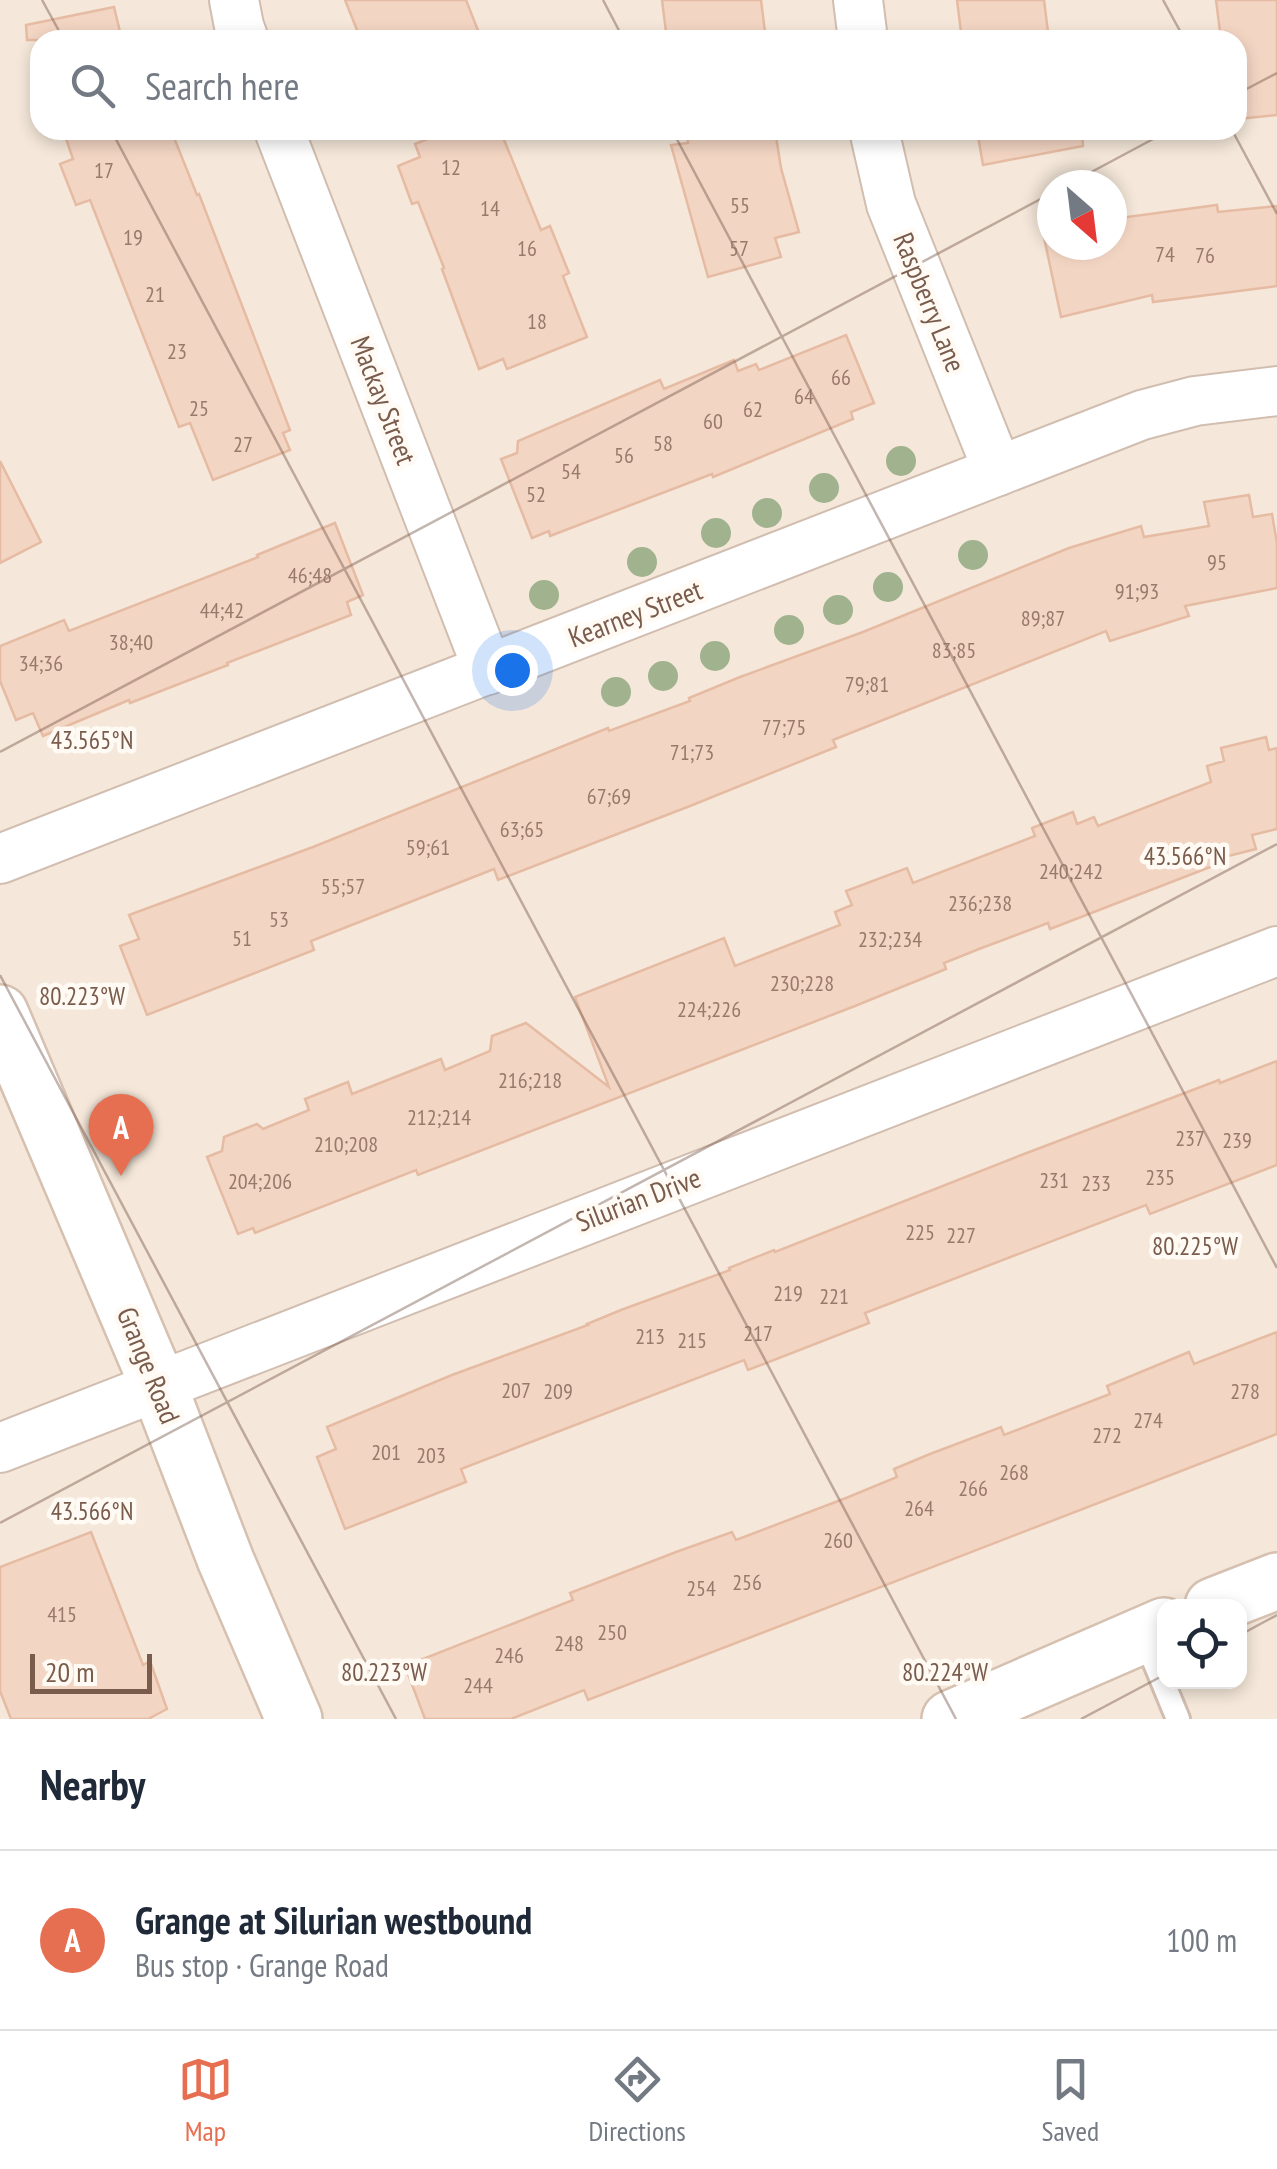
<!DOCTYPE html>
<meta charset="utf-8">
<style>
:root{--surface:#fff;--page:#f2f2f3;--text:#1f2937;--muted:#747a83;--line:#e0e1e3;--accent:#e76f51}
body{margin:0;font-family:"PT Sans Narrow",sans-serif;background:var(--page);color:var(--text)}
.controls{position:absolute;right:30px;bottom:30px;display:grid;overflow:hidden;border-radius:20px;box-shadow:0 5px 15px #0003}
.controls button{width:90px;height:90px;display:grid;place-items:center;padding:0;border:0;border-bottom:2px solid var(--line);background:var(--surface);color:var(--text);font:50px sans-serif}
.compass{position:absolute;left:1037px;top:170px;width:90px;height:90px;border-radius:50%;background:var(--surface);box-shadow:0 5px 15px #0003;rotate:152deg}
.scale{position:absolute;left:30px;bottom:25px;width:122px;box-sizing:border-box;padding-left:10px;border:5px solid #7a5c4d;border-top:0;font-size:28px;line-height:35px;white-space:nowrap;color:#7a5c4d;-webkit-text-stroke:8px #fffaf3;paint-order:stroke}
.you{position:absolute;left:512px;top:670px;width:35px;height:35px;margin:-25px;border:8px solid #fff;border-radius:50%;background:#1a73e8;box-shadow:0 0 0 15px #1a73e833}
.badge{display:grid;place-items:center;width:65px;height:65px;border-radius:50%;background:var(--accent);color:#fff;font-size:32px;font-weight:700}
.pin{position:absolute;translate:-50% -82px;filter:drop-shadow(0 2px 5px #0008)}
.pin::after{content:'';position:absolute;top:52px;width:35px;height:30px;background:inherit;clip-path:polygon(0 0,100% 0,50% 100%)}
.list{margin:0;padding:0;list-style:none}
h2{display:flex;justify-content:space-between;align-items:center;height:130px;margin:0;padding:0 40px;font-size:42px}
h2 small{font-size:32px;font-weight:400;color:var(--muted)}
.list li{display:grid;grid-template-columns:65px 1fr auto;gap:30px;align-items:center;box-sizing:border-box;height:180px;padding:0 40px;border-top:2px solid var(--line)}
.list b{display:block;font-size:38px;white-space:nowrap}
.list p{margin:0;font-size:32px;white-space:nowrap;color:var(--muted)}
.list em{font-size:32px;font-style:normal;color:var(--muted)}
.icon{flex:none;width:55px;height:55px;fill:none;stroke:currentColor;stroke-width:2;stroke-linecap:round;stroke-linejoin:round}
.map{position:relative;flex:none;width:1277px;height:1719px;overflow:hidden}
.search{position:absolute;background:var(--surface);box-shadow:0 5px 15px #0003;left:30px;right:30px;top:30px;height:110px;display:flex;align-items:center;gap:25px;box-sizing:border-box;padding:0 35px;border-radius:30px;color:var(--muted);font-size:38px}
.sheet{height:310px;background:var(--surface)}
nav{display:flex;justify-content:space-around;align-items:center;box-sizing:border-box;height:140px;border-top:2px solid var(--line);background:var(--surface);font-size:28px;color:var(--muted)}
nav a{display:grid;justify-items:center;gap:5px}
nav .on{color:var(--accent)}
.map>svg:first-child{display:block}
</style>
<div class="map">
<svg width="1277" height="1719" viewBox="0 0 1277 1719">
<rect width="100%" height="100%" fill="#fdf6ec"/>
<path fill="#f5e8da" fill-rule="evenodd" d="M0,0H1277V1719H0ZM40,40H1237V130H40ZM1052,185H1112V245H1052ZM1164,1606H1240V1682H1164Z"/>
<g fill="#f3d5c3" stroke="#e6bba3" stroke-width="2.5">
<polygon points="345,0 466,0 479,33 461,40 361,40"/>
<polygon points="662,0 761,0 766,40 667,40"/>
<polygon points="957,0 1044,0 1049,40 962,40"/>
<polygon points="1216,0 1277,0 1277,115 1237,119 1237,40 1221,40"/>
<polygon points="114,7 122,40 27,40 26,25"/>
<polygon points="63,130 171,130 197,195 199,194 290,430 283,433 290,450 213,480 190,423 179,427 90,200 76,205 60,164 73,159"/>
<polygon points="450,130 500,130 541,230 550,226 569,273 563,276 587,337 507,369 503,359 479,369 442,269 444,268 418,202 412,204 398,166 420,157 415,144"/>
<polygon points="686,130 775,130 781,168 799,232 775,238 781,257 708,277 671,145 688,143"/>
<polygon points="980,130 1082,130 1083,146 983,165 978,136 981,135"/>
<polygon points="1217,205 1218,212 1277,206 1277,286 1153,302 1152,295 1061,317 1043,233 1052,231 1052,245 1112,245 1112,219"/>
<polygon points="846,335 874,403 851,412 853,419 713,477 712,474 550,536 549,531 532,538 501,459 517,453 518,441 660,380 664,389 734,360 738,371 756,364 759,370"/>
<polygon points="0,461 41,542 0,563"/>
<polygon points="1249,495 1253,517 1272,514 1277,543 1277,588 1185,606 1189,616 1110,641 1106,631 833,740 836,747 690,806 498,880 494,869 311,941 314,950 147,1015 120,946 139,939 129,915 313,847 608,728 609,731 690,701 689,698 740,677 863,632 1069,548 1141,526 1144,537 1209,526 1204,502"/>
<polygon points="335,523 363,595 347,602 351,615 227,663 228,665 130,703 129,700 43,736 33,713 16,720 0,681 0,646 64,620 69,631 258,557 257,555"/>
<polygon points="1266,737 1269,750 1277,748 1277,829 1252,835 1256,849 1216,859 1218,864 1050,929 1048,923 979,949 944,963 946,969 855,1006 418,1175 416,1170 255,1233 253,1228 238,1234 207,1157 222,1151 224,1137 257,1124 263,1129 309,1110 305,1099 348,1082 352,1094 441,1059 445,1070 490,1051 492,1036 526,1023 609,1087 575,997 724,938 735,966 840,925 835,912 852,905 846,891 907,868 913,883 1035,836 1032,828 1073,812 1077,824 1094,817 1098,826 1211,782 1207,766 1224,761 1221,748"/>
<polygon points="1277,1061 1277,1165 1150,1214 1146,1205 865,1313 869,1323 748,1370 744,1360 461,1469 466,1482 345,1529 317,1457 336,1449 327,1427 452,1375 588,1325 587,1324 621,1310 730,1270 729,1268 774,1250 775,1252 1024,1154 1219,1080 1220,1083"/>
<polygon points="1277,1332 1277,1434 588,1700 584,1690 511,1719 425,1719 405,1666 573,1600 570,1593 676,1552 732,1532 736,1540 846,1498 897,1477 894,1469 930,1454 1001,1427 1004,1435 1110,1394 1107,1386 1189,1352 1194,1364"/>
<polygon points="91,1532 143,1665 150,1661 167,1709 148,1719 11,1719 0,1691 0,1567"/>
</g>
<g fill="none" stroke-linecap="round" stroke-linejoin="round">
<g stroke="#d1beb0" stroke-width="28">
<polyline id="lane" points="1143,1634 1178,1719"/>
</g>
<g stroke="#d1beb0" stroke-width="52">
<g id="street">
<polyline points="234,0 239,26 244,40"/>
<polyline points="858,0 863,40"/>
<polyline points="279,130 488,670"/>
<polyline points="874,130 891,204 998,471"/>
<polyline points="0,859 1142,415 1195,401 1277,391"/>
<polyline points="0,1448 1277,951"/>
</g>
</g>
<g stroke="#d6c0b0" stroke-width="60">
<g id="secondary">
<polyline points="0,1013 159,1387 226,1561 294,1719"/>
<polyline points="1213,1606 1277,1581"/>
<polyline points="950,1719 1164,1626"/>
</g>
</g>
<use href="#lane" stroke="#fff" stroke-width="22"/>
<use href="#street" stroke="#fff" stroke-width="48"/>
<use href="#secondary" stroke="#fff" stroke-width="55"/>
</g>
<g fill="#a0b28e">
<circle cx="901" cy="461" r="15"/>
<circle cx="824" cy="488" r="15"/>
<circle cx="767" cy="513" r="15"/>
<circle cx="716" cy="533" r="15"/>
<circle cx="973" cy="555" r="15"/>
<circle cx="642" cy="562" r="15"/>
<circle cx="888" cy="587" r="15"/>
<circle cx="544" cy="595" r="15"/>
<circle cx="838" cy="610" r="15"/>
<circle cx="789" cy="630" r="15"/>
<circle cx="715" cy="656" r="15"/>
<circle cx="663" cy="676" r="15"/>
<circle cx="616" cy="692" r="15"/>
</g>
<path fill="none" stroke="#7a5c4d" stroke-width="2.5" stroke-opacity="0.45" d="M42,0L64,40M603,0L624,40M1163,0L1185,40M1237,94L1277,73M111,130L956,1719M672,130L1277,1268M1232,130L1277,214M1067,185L1170,130M0,752L1052,193M0,975L396,1719M0,1523L1277,844M1240,1635L1277,1615M1081,1719L1164,1675"/>
<g text-anchor="middle" dominant-baseline="central" stroke-width="9" stroke-linejoin="round" paint-order="stroke">
<g font-size="22" fill="#987a6a">
<text x="451" y="167">12</text>
<text x="104" y="170">17</text>
<text x="740" y="205">55</text>
<text x="490" y="208">14</text>
<text x="133" y="237">19</text>
<text x="527" y="248">16</text>
<text x="739" y="248">57</text>
<text x="1165" y="254">74</text>
<text x="1205" y="255">76</text>
<text x="155" y="294">21</text>
<text x="537" y="321">18</text>
<text x="177" y="351">23</text>
<text x="841" y="377">66</text>
<text x="804" y="396">64</text>
<text x="199" y="408">25</text>
<text x="753" y="409">62</text>
<text x="713" y="421">60</text>
<text x="663" y="443">58</text>
<text x="243" y="444">27</text>
<text x="624" y="455">56</text>
<text x="571" y="471">54</text>
<text x="536" y="494">52</text>
<text x="1217" y="562">95</text>
<text x="310" y="575">46;48</text>
<text x="1137" y="591">91;93</text>
<text x="222" y="610">44;42</text>
<text x="1043" y="618">89;87</text>
<text x="131" y="642">38;40</text>
<text x="954" y="650">83;85</text>
<text x="41" y="663">34;36</text>
<text x="867" y="684">79;81</text>
<text x="784" y="727">77;75</text>
<text x="692" y="752">71;73</text>
<text x="609" y="796">67;69</text>
<text x="522" y="829">63;65</text>
<text x="428" y="847">59;61</text>
<text x="1071" y="871">240;242</text>
<text x="343" y="886">55;57</text>
<text x="980" y="903">236;238</text>
<text x="279" y="919">53</text>
<text x="242" y="938">51</text>
<text x="890" y="939">232;234</text>
<text x="802" y="983">230;228</text>
<text x="709" y="1009">224;226</text>
<text x="530" y="1080">216;218</text>
<text x="439" y="1117">212;214</text>
<text x="1190" y="1138">237</text>
<text x="1237" y="1140">239</text>
<text x="346" y="1144">210;208</text>
<text x="1160" y="1177">235</text>
<text x="1054" y="1180">231</text>
<text x="260" y="1181">204;206</text>
<text x="1096" y="1183">233</text>
<text x="920" y="1232">225</text>
<text x="961" y="1235">227</text>
<text x="788" y="1293">219</text>
<text x="834" y="1296">221</text>
<text x="758" y="1333">217</text>
<text x="650" y="1336">213</text>
<text x="692" y="1340">215</text>
<text x="516" y="1390">207</text>
<text x="558" y="1391">209</text>
<text x="1245" y="1391">278</text>
<text x="1148" y="1420">274</text>
<text x="1107" y="1435">272</text>
<text x="386" y="1452">201</text>
<text x="431" y="1455">203</text>
<text x="1014" y="1472">268</text>
<text x="973" y="1488">266</text>
<text x="919" y="1508">264</text>
<text x="838" y="1540">260</text>
<text x="747" y="1582">256</text>
<text x="701" y="1588">254</text>
<text x="62" y="1614">415</text>
<text x="612" y="1632">250</text>
<text x="569" y="1643">248</text>
<text x="509" y="1655">246</text>
<text x="478" y="1685">244</text>
</g>
<g font-size="28" fill="#7a5c4d" stroke="#fffaf3">
<text transform="translate(930 302) rotate(68)">Raspberry Lane</text>
<text transform="translate(384 400) rotate(69)">Mackay Street</text>
<text transform="translate(635 613) rotate(-21)">Kearney Street</text>
<text transform="translate(638 1199) rotate(-21)">Silurian Drive</text>
<text transform="translate(149 1365) rotate(68)">Grange Road</text>
</g>
</g>
<g font-size="25" text-anchor="middle" fill="#7a5c4d" stroke="#fffaf3" stroke-width="9" stroke-linejoin="round" paint-order="stroke">
<text x="92" y="749">43.565°N</text>
<text x="1185" y="865">43.566°N</text>
<text x="82" y="1005">80.223°W</text>
<text x="1195" y="1255">80.225°W</text>
<text x="92" y="1520">43.566°N</text>
<text x="384" y="1681">80.223°W</text>
<text x="945" y="1681">80.224°W</text>
</g>
</svg>
<div class="controls">
<button><svg class="icon" aria-label="locate" viewBox="0 0 24 24"><circle cx="12" cy="12" r="6"/><path d="M12 2v4M12 18v4M2 12h4M18 12h4"/></svg></button>
</div>
<svg class="compass" viewBox="-18 -18 36 36"><path d="M0-13l5 13h-10z" fill="#e53935"/><path d="M0 13l5-13h-10z" fill="#747a83"/></svg>
<div class="scale">20 m</div>
<div class="you"></div>
<div class="pin badge" style="left:121px;top:1176px">A</div>
<div class="search"><svg class="icon" aria-label="search" viewBox="0 0 24 24"><circle cx="10" cy="10" r="6"/><path d="M15 15l6 6"/></svg>Search here</div>
</div>
<section class="sheet">
<h2>Nearby<small></small></h2>
<ul class="list">
<li><span class="badge">A</span><div><b>Grange at Silurian westbound</b><p>Bus stop · Grange Road</p></div><em>100 m</em></li>
</ul>
</section>
<nav>
<a class="on"><svg class="icon" aria-label="map" viewBox="0 0 24 24"><path d="M3 6l6-2 6 2 6-2v14l-6 2-6-2-6 2zM9 4v14M15 6v14"/></svg>Map</a>
<a><svg class="icon" aria-label="directions" viewBox="0 0 24 24"><path d="M12 3l9 9-9 9-9-9zM9 14v-3h6M13 9l2 2-2 2"/></svg>Directions</a>
<a><svg class="icon" aria-label="saved" viewBox="0 0 24 24"><path d="M7 4h10v16l-5-4-5 4z"/></svg>Saved</a>
</nav>
